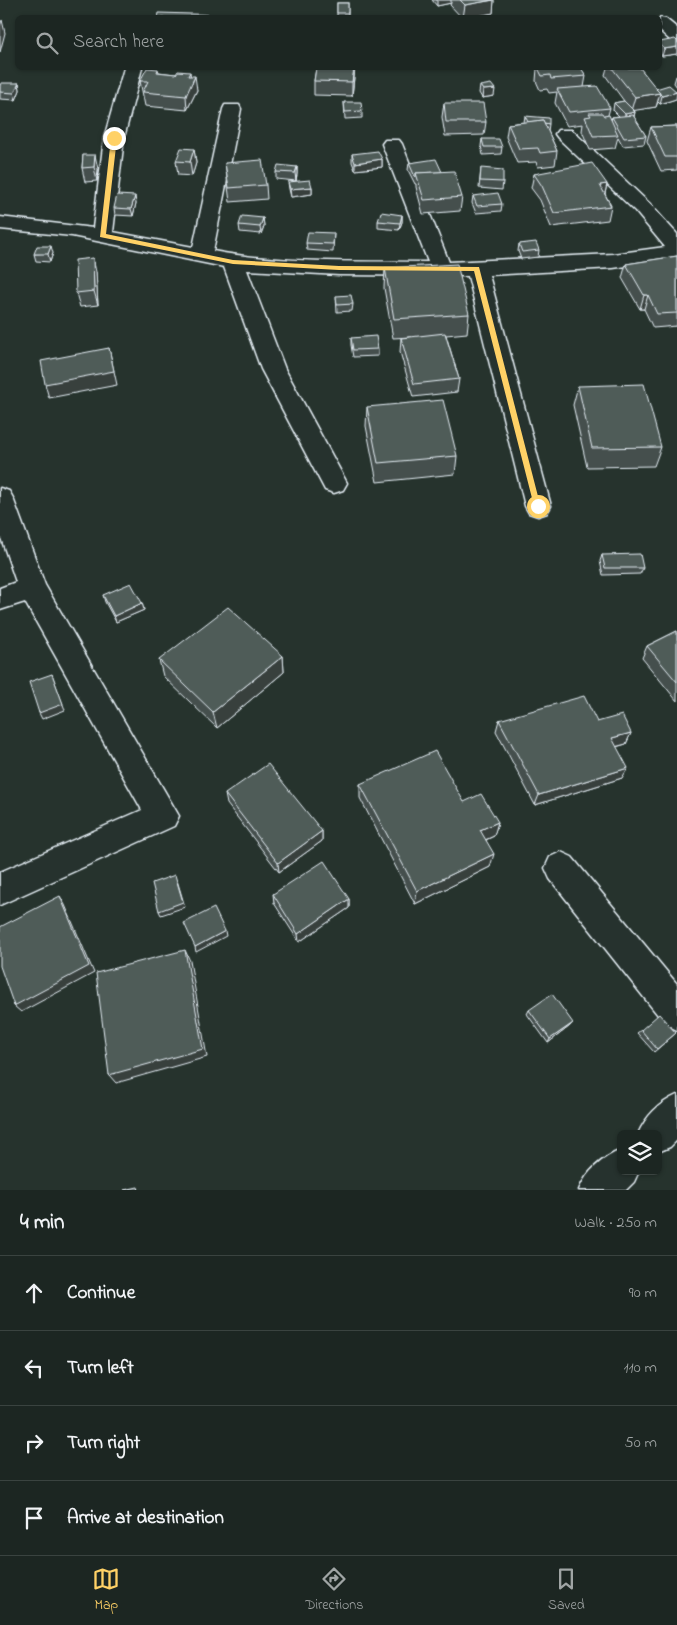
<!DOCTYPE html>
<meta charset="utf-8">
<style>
:root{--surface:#1c2622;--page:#252e2a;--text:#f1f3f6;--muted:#a0a5a5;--line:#3a4340;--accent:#ffd166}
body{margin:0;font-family:"Indie Flower",sans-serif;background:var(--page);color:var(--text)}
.controls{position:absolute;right:15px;bottom:15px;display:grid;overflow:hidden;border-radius:8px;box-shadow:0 1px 4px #0004}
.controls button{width:45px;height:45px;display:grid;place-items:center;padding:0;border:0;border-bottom:1px solid var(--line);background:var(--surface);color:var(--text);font:25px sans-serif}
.stop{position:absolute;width:15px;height:15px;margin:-11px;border:4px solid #ffd166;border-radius:50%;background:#fff}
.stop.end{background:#ffd166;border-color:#fff;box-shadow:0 1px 5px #0008}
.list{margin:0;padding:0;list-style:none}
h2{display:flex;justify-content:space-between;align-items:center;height:65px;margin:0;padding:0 20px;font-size:21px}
h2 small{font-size:16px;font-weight:400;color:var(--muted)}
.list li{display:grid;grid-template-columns:32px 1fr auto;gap:15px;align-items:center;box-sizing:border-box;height:75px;padding:0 20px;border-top:1px solid var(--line)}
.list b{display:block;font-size:19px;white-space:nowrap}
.list em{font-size:16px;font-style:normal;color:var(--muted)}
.icon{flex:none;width:28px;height:28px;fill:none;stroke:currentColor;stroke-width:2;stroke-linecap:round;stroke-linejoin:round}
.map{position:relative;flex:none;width:677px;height:1190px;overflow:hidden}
.search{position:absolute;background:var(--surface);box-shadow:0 1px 4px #0004;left:15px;right:15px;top:15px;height:55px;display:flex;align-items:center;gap:12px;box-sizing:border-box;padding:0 18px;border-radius:8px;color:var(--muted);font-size:19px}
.sheet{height:365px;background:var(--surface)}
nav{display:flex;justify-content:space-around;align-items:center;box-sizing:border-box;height:70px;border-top:1px solid var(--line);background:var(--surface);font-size:14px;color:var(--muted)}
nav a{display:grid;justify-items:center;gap:2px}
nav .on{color:var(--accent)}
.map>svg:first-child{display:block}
</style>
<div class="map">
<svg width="677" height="1190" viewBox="0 0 677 1190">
<rect width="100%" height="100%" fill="#26332d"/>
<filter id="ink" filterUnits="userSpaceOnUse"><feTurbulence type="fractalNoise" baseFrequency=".02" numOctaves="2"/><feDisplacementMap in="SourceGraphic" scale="10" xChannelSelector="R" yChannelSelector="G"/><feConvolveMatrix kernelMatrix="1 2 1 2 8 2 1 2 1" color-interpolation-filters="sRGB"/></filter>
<g filter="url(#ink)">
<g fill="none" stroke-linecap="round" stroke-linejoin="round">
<g stroke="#e8f1f8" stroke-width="3">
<g id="minor">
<polygon points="660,18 666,19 677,28 677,42 671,41 660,31"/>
<path d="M124,68H142L124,138L113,232L193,247L223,109L225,105H239L241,109L213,251C279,264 360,261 428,262L382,144L385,140H399L402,144L449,262L613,254L665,247L635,211L558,138L555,134L558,130H572L649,203L677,234V259L613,268L489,275L551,506L547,513L538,516L529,513L525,506L468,276L339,275L247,270L285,369L347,483L343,490L334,493L325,490L261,369L224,267L72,236L0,229V217L93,228L104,138Z"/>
<polygon points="0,488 9,491 13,498 45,585 179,816 174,826 0,905 0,872 142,810 25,602 0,610 0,588 16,582 0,535"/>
<polygon points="561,852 572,857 677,984 677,1030 665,1024 550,879 545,868 550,857"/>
<path d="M677,1095V1140L670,1147L658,1152V1134H638C646,1116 659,1103 677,1095Z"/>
<path d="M621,1150V1171H639L634,1182L626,1190H579C587,1171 602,1158 621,1150Z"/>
</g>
</g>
<use href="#minor" fill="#26332d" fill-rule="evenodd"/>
</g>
<g fill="#454f4d" stroke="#e8f1f8">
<polygon points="432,0 494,0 493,13 468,18 462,18 450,5 451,3 437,6"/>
<rect x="337" y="3" width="11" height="15"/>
<polygon points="677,41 677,54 662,56 660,53 660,42"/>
<polygon points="316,68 355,68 352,96 314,95 314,81"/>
<polygon points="537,68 581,68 586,76 584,87 610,108 608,115 611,120 612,117 619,116 613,110 614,103 624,101 605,75 607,68 640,68 656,89 676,99 660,104 658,102 656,107 634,110 635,112 634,117 646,136 644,144 623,146 618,137 615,148 590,150 582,131 583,124 567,126 555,103 557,92 549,93 547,89 540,90 536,81"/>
<polygon points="158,69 159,72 191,76 197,90 187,110 145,106 140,81"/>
<polygon points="676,76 677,76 677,87 674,83"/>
<polygon points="19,83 20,90 16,100 0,99 0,86"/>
<polygon points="480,86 494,96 482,98 479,93"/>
<polygon points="344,102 362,111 362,118 345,119"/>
<polygon points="444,103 486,122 484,135 445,136 442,117"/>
<polygon points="525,116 549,124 548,131 557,151 555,165 538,167 536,162 517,163 506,137 508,124 524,122"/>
<polygon points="677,126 677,170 661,171 647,141 651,127"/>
<polygon points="482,139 502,147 501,154 483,155 481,146"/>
<polygon points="194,149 196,163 192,176 178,175 176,161"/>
<polygon points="352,154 382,159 382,167 355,170 352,162"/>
<polygon points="83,155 98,169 97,181 85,182 82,168"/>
<polygon points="225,163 266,185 267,199 230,202"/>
<polygon points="409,163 442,172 462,197 460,211 423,214 416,187 416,184 415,184 408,170"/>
<polygon points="297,167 297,174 296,181 276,179 276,172"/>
<polygon points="481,168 503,182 502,190 479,188"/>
<polygon points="534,174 607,184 605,194 611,206 608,220 551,227 540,200 531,188"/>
<polygon points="288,182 312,187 312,194 291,197 289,189"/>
<polygon points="473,196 502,204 501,211 476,213 472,203"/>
<polygon points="136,203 133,216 115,215 114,208"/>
<polygon points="402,215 402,222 399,230 378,228 378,221"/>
<polygon points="263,218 264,226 261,234 240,232 239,225"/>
<polygon points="334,233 333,252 307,250 306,243"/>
<polygon points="519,244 539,250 538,257 521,259 518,251"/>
<polygon points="53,253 50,262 36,261 34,254"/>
<polygon points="677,256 677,326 653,328 644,309 640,309 622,278 626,264"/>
<polygon points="385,268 469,314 467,333 446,335 459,379 457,392 413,397 400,352 401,338 411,337 393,338 384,288"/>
<polygon points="96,272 98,305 80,307 76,293"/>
<polygon points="336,296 353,304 352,311 337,312"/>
<polygon points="351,338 378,349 378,356 353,357 351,345"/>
<polygon points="578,386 661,447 654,466 587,467 573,405"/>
<polygon points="367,407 457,456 455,474 377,482 366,426"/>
<polygon points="602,555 643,568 640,574 603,575 600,561"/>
<polygon points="103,595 142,603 144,610 116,622 105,602"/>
<polygon points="677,631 677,701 642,658 647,646"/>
<polygon points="283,656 284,672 217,728 163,676 159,660"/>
<polygon points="499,720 597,722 631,733 626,744 616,747 622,778 535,805 496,731"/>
<polygon points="360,784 464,802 498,822 494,836 486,840 490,867 415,904 360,798"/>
<polygon points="225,794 322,831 322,841 279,872 227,804"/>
<polygon points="273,894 349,899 349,908 299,942 274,903"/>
<polygon points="529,1010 570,1026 548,1043 527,1014"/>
<polygon points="641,1030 676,1033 654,1052 637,1033"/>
</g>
<g fill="#38403e" stroke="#e8f1f8">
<polygon points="437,0 451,0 451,3 437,6"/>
<polygon points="494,0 493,13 468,18 463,18 465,5"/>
<polygon points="2,20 5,33 0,52 0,26"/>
<polygon points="677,47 677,54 662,56 664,49"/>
<polygon points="354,68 355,68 352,96 352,82"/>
<polygon points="190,72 192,84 195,76 197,90 187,110 186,96 188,76"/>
<polygon points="19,83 20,90 16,100 14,93"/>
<polygon points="495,89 494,96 482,98 483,90"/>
<polygon points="677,92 676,99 660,104 662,96"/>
<polygon points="660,93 656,107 631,111 635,97"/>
<polygon points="635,112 633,119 624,121 625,114"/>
<polygon points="194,149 196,163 192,176 190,162"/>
<polygon points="95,155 98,169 97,181 94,167"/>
<polygon points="382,159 382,167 355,170 355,163"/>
<polygon points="297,167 297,174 296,181 295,173"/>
<polygon points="607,184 604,198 600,185"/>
<polygon points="312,187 312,194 291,197 290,189"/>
<polygon points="135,196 136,203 133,216 131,209"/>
<polygon points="402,215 402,222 399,230 400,223"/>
<polygon points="263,218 264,226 261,234 260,227"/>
<polygon points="51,246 53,253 50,262 48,254"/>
<polygon points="93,258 96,272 98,305 94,291"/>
<polygon points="644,295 648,295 644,309 640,309"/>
<polygon points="109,348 117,385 49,398 45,384"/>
<polygon points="142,603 144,610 116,622 114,616"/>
<polygon points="283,656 284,672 217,728 213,712"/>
<polygon points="52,674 65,710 42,719 39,713"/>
<polygon points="631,733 626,744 607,749 612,738"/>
<polygon points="628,768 622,778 535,805 539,795"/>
<polygon points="498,822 494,836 476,844 480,830"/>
<polygon points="322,831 322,841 279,872 278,863"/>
<polygon points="494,854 490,867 415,904 417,891"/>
<polygon points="177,880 185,907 161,915 159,911"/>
<polygon points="60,896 65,905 94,973 21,1012 14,1006"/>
<polygon points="349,899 349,908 299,942 298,934"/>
<polygon points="225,931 226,936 196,952 195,947"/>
<polygon points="185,950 190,961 207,1057 116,1083 109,1075"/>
<polygon points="573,1023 570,1026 548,1043 550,1039"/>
</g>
<g fill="#505c59" stroke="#e8f1f8">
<polygon points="460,0 493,0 465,5"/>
<rect x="337" y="3" width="11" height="10"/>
<polygon points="159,13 223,15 222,18 158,18"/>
<polygon points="675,39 677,41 677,47 664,49 660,44 660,42"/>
<polygon points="147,68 158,69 157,72 176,74 178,71 190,72 188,76 195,76 186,96 143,92 148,81 140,81"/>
<polygon points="316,68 354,68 352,82 314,81"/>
<polygon points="538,68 581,68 586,76 551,79 550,75 542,76"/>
<polygon points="612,68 640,68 660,93 635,97"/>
<polygon points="1,83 19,83 14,93 0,92 0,86"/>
<polygon points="491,84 495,89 483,90 480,86"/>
<polygon points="669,85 677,92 662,96 660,94 660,93 656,89"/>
<polygon points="597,86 610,108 569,112 557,89"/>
<polygon points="624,101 635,112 625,114 614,103"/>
<polygon points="344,102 361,102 362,111 345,112"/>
<polygon points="444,103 483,103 486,122 446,122"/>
<polygon points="589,113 602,113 604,116 609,115 618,135 593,136 585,117 591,116"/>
<polygon points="633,115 646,136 624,138 612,117"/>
<polygon points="525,116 549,118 549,124 544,123 543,120 528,122"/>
<polygon points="543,120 557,151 540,153 538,148 519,149 508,124"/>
<polygon points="677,126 677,157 665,157 651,127"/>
<polygon points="482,139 499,139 502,147 484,147"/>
<polygon points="181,148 194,149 190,162 176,161"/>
<polygon points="378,151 382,159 355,163 352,154"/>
<polygon points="83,155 95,155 94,167 82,168"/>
<polygon points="436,159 442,172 416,173 416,177 415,177 409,163"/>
<polygon points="262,160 266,185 229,188 225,163"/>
<polygon points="592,163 607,184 600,185 611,206 554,213 542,186 534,174"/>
<polygon points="278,165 297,167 295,173 276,172"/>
<polygon points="481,168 503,170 503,182 480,181"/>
<polygon points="454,171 462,197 424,200 416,173"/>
<polygon points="310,180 312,187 290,189 288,182"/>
<polygon points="498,193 502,204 477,206 473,196"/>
<polygon points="117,195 135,196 131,209 114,208"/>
<polygon points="381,212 402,215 400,223 378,221"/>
<polygon points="242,216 263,218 260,227 239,225"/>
<polygon points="308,232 334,233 333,244 306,243"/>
<polygon points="536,242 539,250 522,252 519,244"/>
<polygon points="37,246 51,246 48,254 34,254"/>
<polygon points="677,256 677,313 657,314 648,295 644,295 626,264"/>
<polygon points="93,258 94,291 76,293 75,260"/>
<polygon points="457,264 469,314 394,319 385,268"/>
<polygon points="351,295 353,304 337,305 336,296"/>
<polygon points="445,333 459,379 414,384 401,338"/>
<polygon points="376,336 378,349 353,350 351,338"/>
<polygon points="109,348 114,371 45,384 41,361"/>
<polygon points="644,384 661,447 592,448 578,386"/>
<polygon points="443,400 457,456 378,463 367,407"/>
<polygon points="640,554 643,568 605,568 602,555"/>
<polygon points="131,583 142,603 114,616 103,595"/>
<polygon points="228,607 283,656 213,712 159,660"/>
<polygon points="677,631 677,682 647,646"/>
<polygon points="52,674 63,704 39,713 29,682"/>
<polygon points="584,696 597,722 622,715 631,733 612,738 628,768 539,795 499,720"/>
<polygon points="435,751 464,802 481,794 498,822 480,830 494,854 417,891 360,784"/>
<polygon points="268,764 322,831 278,863 225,794"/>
<polygon points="324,861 349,899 298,934 273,894"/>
<polygon points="175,875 183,902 159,911 152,883"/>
<polygon points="60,896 89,966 14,1006 0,966 0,927"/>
<polygon points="214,908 225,931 195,947 184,923"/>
<polygon points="185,950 203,1049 109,1075 96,973"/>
<polygon points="552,994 573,1023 550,1039 529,1010"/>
<polygon points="659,1014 676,1033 657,1049 641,1030"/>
<polygon points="138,1187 139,1190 124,1190"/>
</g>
</g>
<polygon fill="#ffd166" points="114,136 117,138 106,234 233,260 339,266 479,267 541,508 534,506 474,271 339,270 233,264 100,237 111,138"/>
</svg>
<div class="controls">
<button><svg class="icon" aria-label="layers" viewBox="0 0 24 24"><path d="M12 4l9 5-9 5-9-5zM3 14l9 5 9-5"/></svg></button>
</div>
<div class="stop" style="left:538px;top:506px"></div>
<div class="stop end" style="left:114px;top:138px"></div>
<div class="search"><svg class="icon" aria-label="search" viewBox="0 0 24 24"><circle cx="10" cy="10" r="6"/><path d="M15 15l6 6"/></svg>Search here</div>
</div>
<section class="sheet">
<h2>4 min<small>Walk · 250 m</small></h2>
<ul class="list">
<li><svg class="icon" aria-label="ahead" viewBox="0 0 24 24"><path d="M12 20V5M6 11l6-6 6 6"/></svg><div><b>Continue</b></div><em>90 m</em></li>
<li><svg class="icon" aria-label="left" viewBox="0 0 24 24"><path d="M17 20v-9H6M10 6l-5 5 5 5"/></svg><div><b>Turn left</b></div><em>110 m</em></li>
<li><svg class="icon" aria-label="right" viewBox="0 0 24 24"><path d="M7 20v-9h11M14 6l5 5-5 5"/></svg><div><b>Turn right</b></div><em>50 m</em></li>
<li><svg class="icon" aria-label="arrive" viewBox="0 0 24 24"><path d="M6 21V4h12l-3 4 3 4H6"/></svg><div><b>Arrive at destination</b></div></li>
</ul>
</section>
<nav>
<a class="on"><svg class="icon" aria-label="map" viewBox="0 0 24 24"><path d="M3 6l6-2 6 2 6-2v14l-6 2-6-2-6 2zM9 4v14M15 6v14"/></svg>Map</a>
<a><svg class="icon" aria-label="directions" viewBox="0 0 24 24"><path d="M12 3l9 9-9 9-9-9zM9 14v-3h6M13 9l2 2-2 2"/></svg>Directions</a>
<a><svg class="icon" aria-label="saved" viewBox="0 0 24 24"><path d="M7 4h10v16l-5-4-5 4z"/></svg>Saved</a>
</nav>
